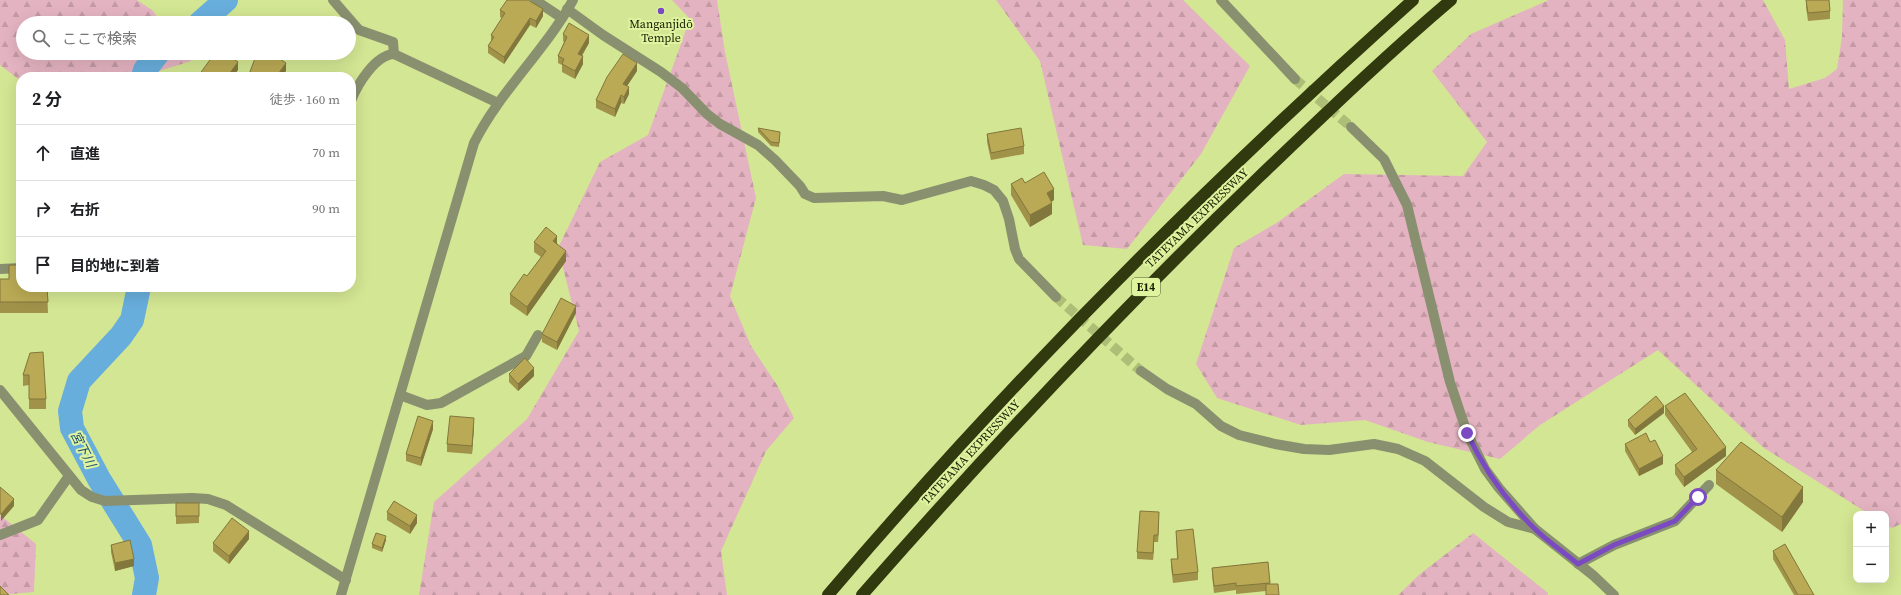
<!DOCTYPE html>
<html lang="ja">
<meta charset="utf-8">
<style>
:root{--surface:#fff;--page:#f2f2f2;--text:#202124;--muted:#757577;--line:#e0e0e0}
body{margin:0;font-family:"Source Serif 4","Noto Sans JP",serif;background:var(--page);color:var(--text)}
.controls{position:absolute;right:12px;bottom:12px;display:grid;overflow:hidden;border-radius:8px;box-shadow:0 4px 16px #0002}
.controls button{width:36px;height:36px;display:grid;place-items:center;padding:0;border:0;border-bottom:1px solid var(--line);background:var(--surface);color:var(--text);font:20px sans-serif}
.stop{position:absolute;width:12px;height:12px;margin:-9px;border:3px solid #7b4ac2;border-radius:50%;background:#fff}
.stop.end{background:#7b4ac2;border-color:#fff;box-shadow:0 1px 4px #0008}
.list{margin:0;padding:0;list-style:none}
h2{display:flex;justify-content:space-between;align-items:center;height:52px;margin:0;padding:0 16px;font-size:17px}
h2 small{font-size:13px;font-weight:400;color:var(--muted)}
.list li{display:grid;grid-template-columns:26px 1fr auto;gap:12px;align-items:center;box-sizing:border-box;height:56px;padding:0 16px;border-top:1px solid var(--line)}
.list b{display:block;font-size:15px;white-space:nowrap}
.list em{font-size:13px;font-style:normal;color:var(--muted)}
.icon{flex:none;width:22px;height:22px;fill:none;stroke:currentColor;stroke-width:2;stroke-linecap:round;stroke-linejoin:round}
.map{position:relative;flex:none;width:1901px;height:595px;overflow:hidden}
.search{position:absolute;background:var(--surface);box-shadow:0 4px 16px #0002;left:16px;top:16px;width:340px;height:44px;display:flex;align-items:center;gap:10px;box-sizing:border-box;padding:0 14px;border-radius:22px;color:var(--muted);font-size:15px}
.panel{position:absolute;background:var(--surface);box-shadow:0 4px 16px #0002;left:16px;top:72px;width:340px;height:220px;border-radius:16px}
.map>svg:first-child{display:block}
</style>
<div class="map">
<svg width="1901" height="595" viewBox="0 0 1901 595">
<defs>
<pattern id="forest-firs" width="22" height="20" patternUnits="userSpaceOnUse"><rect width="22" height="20" fill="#e4b3c1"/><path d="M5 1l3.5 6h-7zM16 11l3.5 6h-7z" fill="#c39aa4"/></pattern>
</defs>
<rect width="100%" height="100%" fill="#d3e693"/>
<g fill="url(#forest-firs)">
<polygon points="0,0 137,0 152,10 162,23 23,23 23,53 185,53 191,61 140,77 21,77 21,81 0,65"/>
<polygon points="672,0 717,0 725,52 756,198 730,296 751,346 777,385 794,418 766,451 721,551 727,595 419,595 434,502 527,419 579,331 558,248 600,162 648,135 690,19"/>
<polygon points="996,0 1183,0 1250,66 1201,154 1127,249 1083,245 1040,61"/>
<polygon points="1549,0 1763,0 1785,40 1789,89 1825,78 1837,69 1842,37 1843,0 1901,0 1901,524 1892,528 1886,525 1886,514 1869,514 1764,448 1658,350 1540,425 1500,459 1428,442 1365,420 1301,425 1217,398 1196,364 1234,248 1278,222 1344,174 1463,176 1487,142 1432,71 1471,34"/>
<polygon points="0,515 36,544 34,592 0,595"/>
<polygon points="1473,533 1548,593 1548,595 1398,595 1420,574"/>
</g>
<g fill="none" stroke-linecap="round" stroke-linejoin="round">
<g stroke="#68aedc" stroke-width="24">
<polyline points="200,23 226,0"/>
<polyline points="143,77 145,70 158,53"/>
<polyline points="139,287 132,320 121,336 79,381 70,411 72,428 99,479 140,545 147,578 144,595"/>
</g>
<polyline stroke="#adbe76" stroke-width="10" stroke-dasharray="10 5" stroke-linecap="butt" points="1056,297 1141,371"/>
<polyline stroke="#adbe76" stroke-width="10" stroke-dasharray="10 5" stroke-linecap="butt" points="1295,79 1351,127"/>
<g stroke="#88906f" stroke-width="10">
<polyline points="333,0 359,30 393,42 394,54"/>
<polyline points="535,0 562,18"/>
<polyline points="567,9 603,35 661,72 682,88 707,114 720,124 758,145 775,160 800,186 805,194 814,198 883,196 902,200 971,181 984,185 994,190 1003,201 1009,219 1015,249 1019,259 1056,297"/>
<path d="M351,101C357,85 375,55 394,54L498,103"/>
<polyline points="0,269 21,268"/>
<polyline points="1141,371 1167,389 1196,404 1221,426 1239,435 1275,444 1304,449 1329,450 1374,444 1398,449 1425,461 1484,507 1508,522 1535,529"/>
<polyline points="0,390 81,490 92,497 105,501 192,498 208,499 226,505 346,580"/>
<polyline points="400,395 427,405 441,403 526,356 538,335"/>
<polyline points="0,535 38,520 69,476"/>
<polyline points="1578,564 1614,545 1675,521 1709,485"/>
</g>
<g stroke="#88906f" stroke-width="10">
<polyline points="1221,0 1295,79"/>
<polyline points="1351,127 1384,159 1407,205 1450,382 1467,433 1485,469 1499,488 1535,529 1594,576 1614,595"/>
<path d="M341,595L474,143C500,91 545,51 573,0"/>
</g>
<g stroke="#31390e" stroke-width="12">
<path d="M828,595C1008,383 1206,185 1413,0"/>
<path d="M862,595C989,450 1121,310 1259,177C1322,117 1385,56 1451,0"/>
</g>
</g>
<g fill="#a09249">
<polygon points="1806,0 1830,11 1830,19 1808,21 1806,7"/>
<polygon points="500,10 543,16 536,28 530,25 504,64 488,53 488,46 491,41 491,35 502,18 500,17"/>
<polygon points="563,34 589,43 582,56 583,64 575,79 562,72 562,65 558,63 558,56 564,42 563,41"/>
<polygon points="637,71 627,86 629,94 624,104 621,103 615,117 596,108 596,100"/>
<polygon points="758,128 780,136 779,147 771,146 758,132"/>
<polygon points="987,134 1024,146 1024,154 991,160 987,142"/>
<polygon points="1025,183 1054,200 1051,202 1052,214 1030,227 1011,195 1011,184"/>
<polygon points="534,242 557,243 566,261 527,316 510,304 510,294 527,276 541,257 534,252"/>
<polygon points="0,279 47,287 48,313 0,313"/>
<polygon points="576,313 557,350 542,342 542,334"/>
<polygon points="30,353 46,399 46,409 29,409 29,385 23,386 23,375"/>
<polygon points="509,374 534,376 518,391 509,382"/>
<polygon points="1665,406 1726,456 1684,487 1675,474 1675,465 1692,452 1665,415"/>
<polygon points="1664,413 1635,435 1628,426 1628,420"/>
<polygon points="474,426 472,454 447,452 447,444"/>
<polygon points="433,429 421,466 406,461 406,454"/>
<polygon points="1625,444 1663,464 1639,476 1625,451"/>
<polygon points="1716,470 1803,502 1782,532 1716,484"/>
<polygon points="176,503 199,503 199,523 176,524"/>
<polygon points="387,512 417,523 410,534 387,520"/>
<polygon points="1159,520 1158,542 1154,542 1153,560 1137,559 1137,552"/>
<polygon points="1176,531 1198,572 1198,580 1173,583 1171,567 1171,559 1177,559"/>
<polygon points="249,539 229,564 213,551 213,543"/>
<polygon points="386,540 382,552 372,548 372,544"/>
<polygon points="111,545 134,566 115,571 111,552"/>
<polygon points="1773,551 1814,595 1794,595 1773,559"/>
<polygon points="1268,562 1270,584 1266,591 1236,594 1236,590 1214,593 1212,575 1212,568"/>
</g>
<g fill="#82773c">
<polygon points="543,9 543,16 536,28 536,21"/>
<polygon points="530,18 530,25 504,64 504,57"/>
<polygon points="589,35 589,43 578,61 578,54"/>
<polygon points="583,56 583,64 575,79 575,71"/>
<polygon points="238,62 238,70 233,77 227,77"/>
<polygon points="286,63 286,71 282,77 276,77"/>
<polygon points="637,63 637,71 623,92 623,84"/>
<polygon points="629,87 629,94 624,104 624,97"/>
<polygon points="621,95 621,103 615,117 615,109"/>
<polygon points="1054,189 1054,200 1047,204 1047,193"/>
<polygon points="1052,203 1052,214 1030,227 1030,215"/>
<polygon points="557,236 557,246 553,241"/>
<polygon points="566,251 566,261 527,316 527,307"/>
<polygon points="576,306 576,313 557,350 557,342"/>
<polygon points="534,368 534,376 518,391 518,384"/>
<polygon points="1664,406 1664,413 1635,435 1635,429"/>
<polygon points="474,418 474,426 472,454 472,446"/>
<polygon points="433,421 433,429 421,466 421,458"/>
<polygon points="1726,447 1726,456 1684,487 1684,477"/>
<polygon points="1663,456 1663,464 1639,476 1639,469"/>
<polygon points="1803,487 1803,502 1782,532 1782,517"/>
<polygon points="14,499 14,506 1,521 1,514"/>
<polygon points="1159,512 1159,520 1158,542 1158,535"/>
<polygon points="417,515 417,523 410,534 410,526"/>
<polygon points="249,531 249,539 229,564 229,556"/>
<polygon points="1154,535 1154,542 1153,560 1153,553"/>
<polygon points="386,536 386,540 382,552 382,548"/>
<polygon points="134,559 134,566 115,571 115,563"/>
</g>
<g fill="#baaa55" stroke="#82773c">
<polygon points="507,0 528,0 543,9 536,21 530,18 504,57 488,46 494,37 491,35 505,13 500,10"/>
<polygon points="1806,0 1829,0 1830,11 1808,13"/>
<polygon points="569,23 589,35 578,54 583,56 575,71 562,64 564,59 558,56 567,37 563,34"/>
<polygon points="215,53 225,53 238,62 227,77 202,77 199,75"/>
<polygon points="257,53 271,53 286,63 276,77 248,77"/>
<polygon points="623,54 637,63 623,84 629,87 624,97 621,95 615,109 596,100 607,77"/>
<polygon points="758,128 780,132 779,143 771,142"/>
<polygon points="1021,128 1024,146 991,153 987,134"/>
<polygon points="1044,172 1054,189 1047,193 1052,203 1030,215 1011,184 1022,178 1025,183"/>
<polygon points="546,227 557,236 553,241 566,251 527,307 510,294 524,274 527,276 546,251 534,242"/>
<polygon points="9,265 21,265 21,287 47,287 48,302 0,302 0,279 9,279"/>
<polygon points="561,298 576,306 557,342 542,334"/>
<polygon points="43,352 46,399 29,399 29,375 23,375 30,353"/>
<polygon points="525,358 534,368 518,384 509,374"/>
<polygon points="1685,393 1726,447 1684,477 1675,465 1697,449 1665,406"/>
<polygon points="1656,396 1664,406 1635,429 1628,420"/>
<polygon points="418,416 433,421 421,458 406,454"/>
<polygon points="450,416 474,418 472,446 447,444"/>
<polygon points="1646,433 1650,442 1655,440 1663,456 1639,469 1625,444"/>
<polygon points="1741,442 1803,487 1782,517 1716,470"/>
<polygon points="0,487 14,499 1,514 0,514"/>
<polygon points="394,501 417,515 410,526 387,512"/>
<rect x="176" y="503" width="23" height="13"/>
<polygon points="1140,511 1159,512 1158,535 1154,535 1153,553 1137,552"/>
<polygon points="232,518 249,531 229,556 213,543"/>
<polygon points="1193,529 1198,572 1173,575 1171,559 1178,559 1176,531"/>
<polygon points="376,533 386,536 382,548 372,544"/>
<polygon points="130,540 134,559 115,563 111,545"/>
<polygon points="1785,544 1814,595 1798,595 1773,551"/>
<polygon points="1268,562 1270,583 1236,586 1236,583 1214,586 1212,568"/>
<polygon points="1266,584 1278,584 1279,595 1266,595"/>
<polygon points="0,586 9,595 0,595"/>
</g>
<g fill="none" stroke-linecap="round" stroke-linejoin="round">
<path stroke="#7b4ac2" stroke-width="5" d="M1467,433C1484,469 1506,501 1535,529C1548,542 1564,552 1578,564L1614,545L1675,521L1698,497"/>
</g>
<circle fill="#7b4ac2" stroke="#e0f4a0" stroke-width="1.5" cx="661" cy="11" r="4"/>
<g text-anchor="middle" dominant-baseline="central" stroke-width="4" stroke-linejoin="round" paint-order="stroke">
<rect fill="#e0f4a0" stroke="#535e30" stroke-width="1" x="1132" y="278" width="28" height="18" rx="3"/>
<g font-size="11" font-weight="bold" fill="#171d00">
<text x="1146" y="287">E14</text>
</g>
<g font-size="12" fill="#171d00" stroke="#e0f4a0">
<text x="661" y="24">Manganjidō<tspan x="661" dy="14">Temple</tspan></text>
</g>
<g font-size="12" fill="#171d00" stroke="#e0f4a0">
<text transform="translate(1197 218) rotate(-44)">TATEYAMA EXPRESSWAY</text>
<text transform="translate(971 452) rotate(-47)">TATEYAMA EXPRESSWAY</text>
</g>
<g font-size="13" font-style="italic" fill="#1c5070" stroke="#e0f4a0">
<text transform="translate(83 449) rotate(63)">宮下川</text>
</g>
</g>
</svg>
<div class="controls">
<button>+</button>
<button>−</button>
</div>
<div class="stop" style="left:1698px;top:497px"></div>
<div class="stop end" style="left:1467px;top:433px"></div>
<div class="search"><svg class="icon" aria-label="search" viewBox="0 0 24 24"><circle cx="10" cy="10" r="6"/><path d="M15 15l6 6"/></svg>ここで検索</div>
<section class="panel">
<h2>2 分<small>徒歩 · 160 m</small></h2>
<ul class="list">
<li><svg class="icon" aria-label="ahead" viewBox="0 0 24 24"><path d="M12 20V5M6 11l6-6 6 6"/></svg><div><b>直進</b></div><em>70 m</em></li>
<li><svg class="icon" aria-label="right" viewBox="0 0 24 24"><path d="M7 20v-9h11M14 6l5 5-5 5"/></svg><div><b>右折</b></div><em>90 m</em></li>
<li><svg class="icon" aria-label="arrive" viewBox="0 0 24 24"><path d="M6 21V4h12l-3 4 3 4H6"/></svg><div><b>目的地に到着</b></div></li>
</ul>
</section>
</div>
